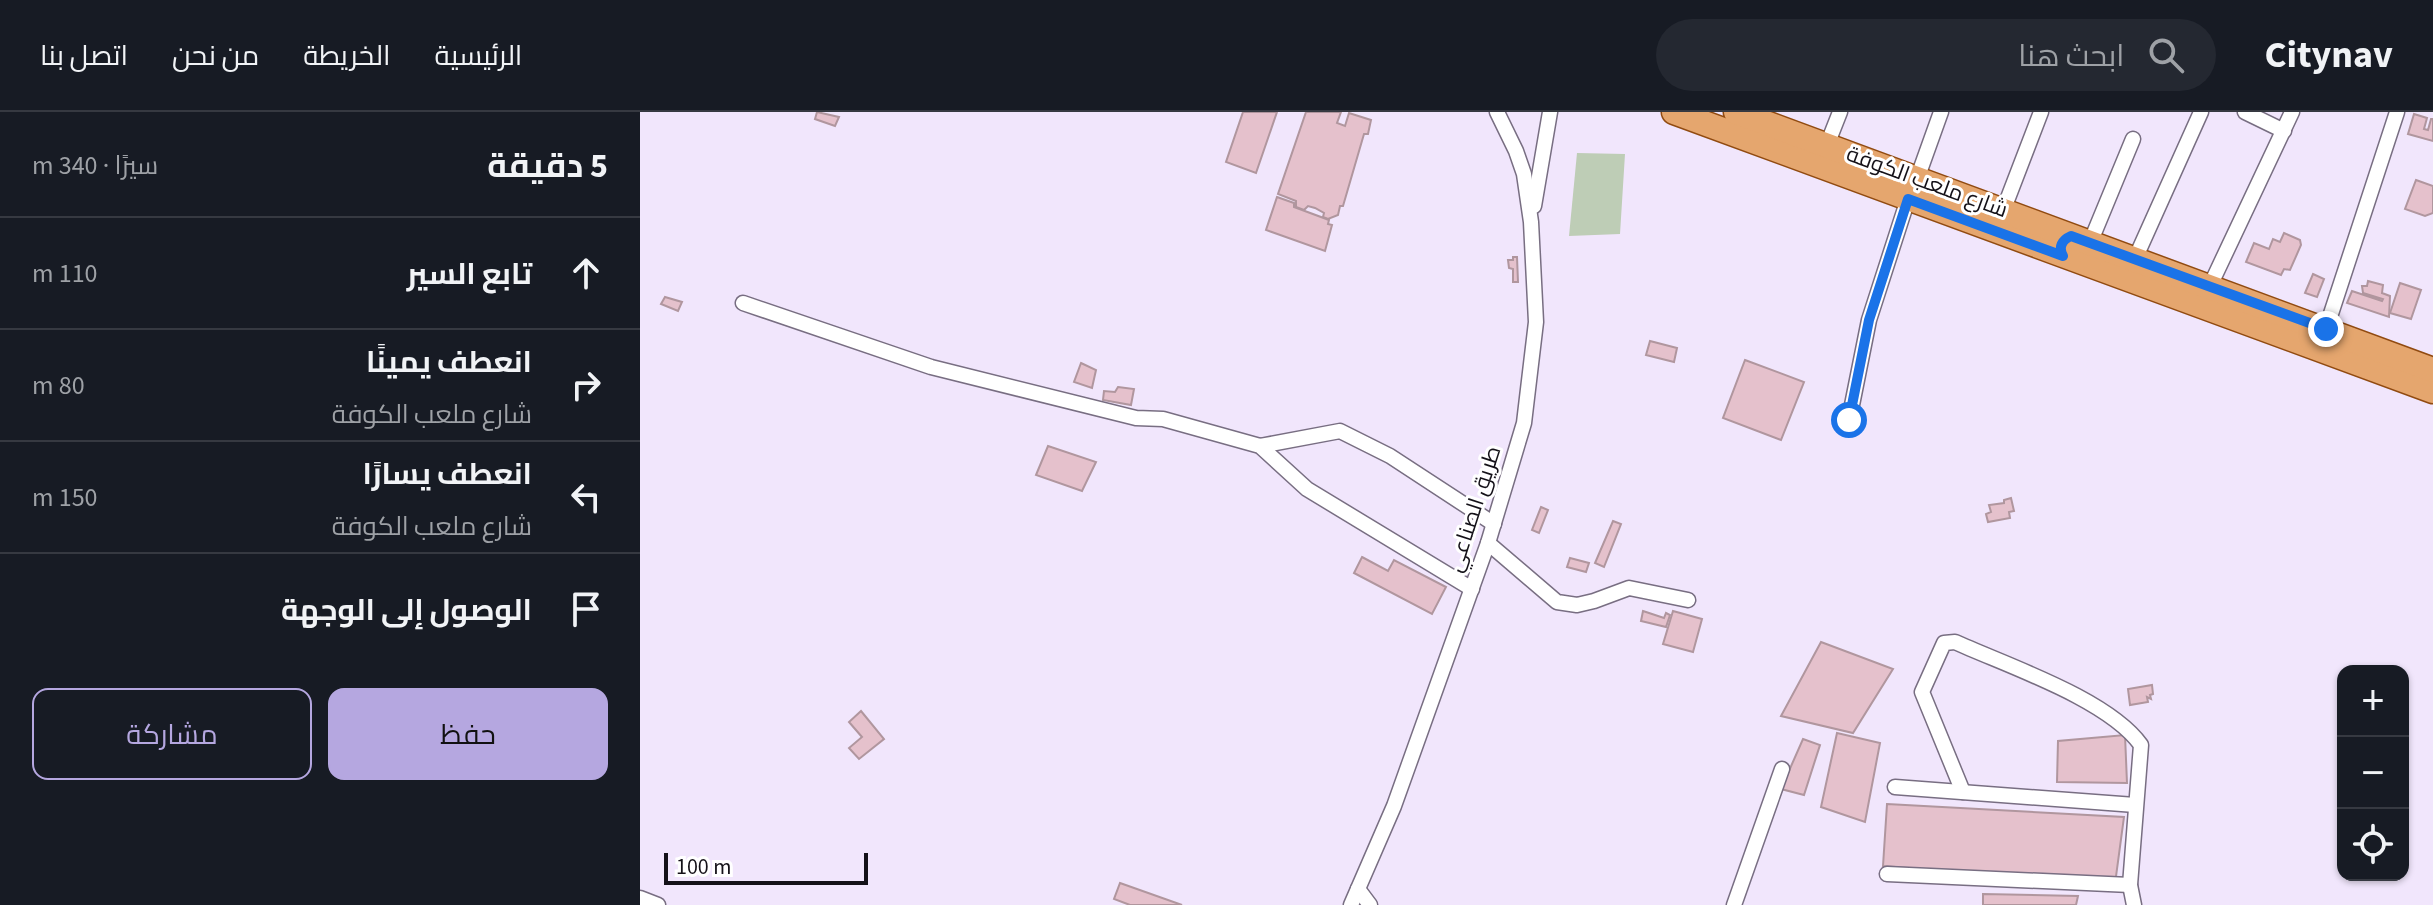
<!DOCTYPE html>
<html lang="ar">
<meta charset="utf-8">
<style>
:root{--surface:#171b24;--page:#242831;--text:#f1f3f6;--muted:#9ea1a6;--line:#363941;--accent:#b5a7e0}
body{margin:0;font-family:"Source Sans 3",Cairo,sans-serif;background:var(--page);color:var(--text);direction:rtl}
.controls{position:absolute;right:24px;bottom:24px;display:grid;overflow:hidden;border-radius:16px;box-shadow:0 2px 6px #0004}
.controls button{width:72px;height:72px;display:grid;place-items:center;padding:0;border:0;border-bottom:2px solid var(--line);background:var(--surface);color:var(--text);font:40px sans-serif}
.scale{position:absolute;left:24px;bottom:20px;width:204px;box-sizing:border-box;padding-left:8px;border:4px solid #141118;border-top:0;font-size:22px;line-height:28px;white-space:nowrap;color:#141118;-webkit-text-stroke:6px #fff;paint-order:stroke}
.stop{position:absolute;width:24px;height:24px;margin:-18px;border:6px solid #1a73e8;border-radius:50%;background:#fff}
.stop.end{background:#1a73e8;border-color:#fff;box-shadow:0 2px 8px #0008}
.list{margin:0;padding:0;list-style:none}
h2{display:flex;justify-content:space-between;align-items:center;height:104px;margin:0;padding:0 32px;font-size:34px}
h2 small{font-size:26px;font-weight:400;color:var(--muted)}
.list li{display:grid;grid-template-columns:52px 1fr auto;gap:24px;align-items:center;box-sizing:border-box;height:112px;padding:0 32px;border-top:2px solid var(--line)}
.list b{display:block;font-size:30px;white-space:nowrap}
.list p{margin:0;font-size:26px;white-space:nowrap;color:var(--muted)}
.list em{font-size:26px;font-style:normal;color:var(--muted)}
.actions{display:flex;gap:16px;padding:24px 32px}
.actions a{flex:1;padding:18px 0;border:2px solid var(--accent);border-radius:16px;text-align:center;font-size:28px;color:var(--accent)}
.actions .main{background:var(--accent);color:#111}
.icon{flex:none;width:44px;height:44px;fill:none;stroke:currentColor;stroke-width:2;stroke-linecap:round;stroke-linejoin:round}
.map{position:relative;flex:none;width:1793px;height:793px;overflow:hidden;direction:ltr}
header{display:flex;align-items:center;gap:48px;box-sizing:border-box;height:112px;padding:0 40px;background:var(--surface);border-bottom:2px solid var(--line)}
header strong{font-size:38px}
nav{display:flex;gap:44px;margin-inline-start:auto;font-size:28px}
.search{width:560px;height:72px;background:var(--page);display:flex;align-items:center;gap:20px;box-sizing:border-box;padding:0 28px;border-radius:44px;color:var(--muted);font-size:30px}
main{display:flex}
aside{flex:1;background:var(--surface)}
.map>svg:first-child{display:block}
</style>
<header>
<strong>Citynav</strong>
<div class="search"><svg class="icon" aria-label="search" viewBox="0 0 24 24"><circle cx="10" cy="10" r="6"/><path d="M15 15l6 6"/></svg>ابحث هنا</div>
<nav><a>الرئيسية</a><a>الخريطة</a><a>من نحن</a><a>اتصل بنا</a></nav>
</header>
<main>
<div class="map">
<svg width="1793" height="793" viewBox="0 0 1793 793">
<rect width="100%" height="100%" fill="#f1e6fc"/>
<polygon fill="#becdb6" points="937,41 985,42 980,122 929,124"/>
<g fill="#e5c1cc" stroke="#b0969e" stroke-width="2">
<polygon points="177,0 199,5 195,14 175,7"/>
<polygon points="603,0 637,0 616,61 586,50"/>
<polygon points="666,0 701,0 697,11 705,14 709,1 731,8 728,22 724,22 703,94 700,94 698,103 688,107 683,105 684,101 675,96 668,94 664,98 656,95 656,89 638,82"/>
<polygon points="1774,2 1787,6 1784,17 1788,18 1791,7 1793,7 1793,29 1768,22"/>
<polygon points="1776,68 1793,74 1793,101 1785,104 1765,97"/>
<polygon points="637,85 654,91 654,95 689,108 688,112 692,113 685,139 626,118"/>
<polygon points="1644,121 1660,128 1661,133 1650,158 1644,157 1641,163 1606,150 1614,131 1629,137 1633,127 1640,130"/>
<polygon points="873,145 877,145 878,170 873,170 873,157 869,156 868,148 873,148"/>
<polygon points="1673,162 1684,167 1677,185 1665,181"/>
<polygon points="1728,169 1743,173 1742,181 1750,184 1749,205 1707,191 1712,179 1742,189 1743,187 1723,181 1722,174 1727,174"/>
<polygon points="1760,171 1781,178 1771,207 1750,201"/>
<polygon points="25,185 42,190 38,199 21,192"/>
<polygon points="1010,229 1037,236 1034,250 1006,243"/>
<polygon points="1105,248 1164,270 1141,328 1083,306"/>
<polygon points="441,251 456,258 452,276 434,270"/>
<polygon points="478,275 494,277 491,293 463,288 464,279 475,280"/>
<polygon points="408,334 456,350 442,379 396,363"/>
<polygon points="1371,386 1374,399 1369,400 1370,406 1348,410 1346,402 1351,400 1349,393 1364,391 1364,388"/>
<polygon points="901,395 908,398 899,421 892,418"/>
<polygon points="973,409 981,412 964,455 955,451"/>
<polygon points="722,445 748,459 754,448 806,475 792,502 714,461"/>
<polygon points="930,446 949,451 946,460 927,455"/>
<polygon points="1003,499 1024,506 1026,501 1030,503 1026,515 1001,509"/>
<polygon points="1033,499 1062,507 1053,540 1023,532"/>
<polygon points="1181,530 1253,557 1213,621 1141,604"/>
<polygon points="1512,573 1513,582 1510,583 1511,587 1507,585 1508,590 1490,593 1488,577"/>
<polygon points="221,599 244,627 219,647 209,636 222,625 209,610"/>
<polygon points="1197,621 1240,631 1225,710 1181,695"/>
<polygon points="1485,623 1487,671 1417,670 1418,629"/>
<polygon points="1163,627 1180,633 1164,683 1141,677"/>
<polygon points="1247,692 1484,705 1475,772 1243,754"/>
<polygon points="480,771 542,793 490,793 474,787"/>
<polygon points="1343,782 1438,784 1436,793 1343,793"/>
</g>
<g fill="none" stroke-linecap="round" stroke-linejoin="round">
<g stroke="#786e82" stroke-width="17">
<g id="minor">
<polyline points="1605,0 1644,19"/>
<polyline points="1187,33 1200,0"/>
<polyline points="1277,67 1301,0"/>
<polyline points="894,94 910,0"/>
<polyline points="1363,99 1401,0"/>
<polyline points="1450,131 1493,27"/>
<polyline points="1495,147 1561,0"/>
<polyline points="1570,174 1652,0"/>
<polyline points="103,191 291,255 496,306 523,307 620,334 667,377 832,477"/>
<polyline points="1686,217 1757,0"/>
<polyline points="1209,308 1229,208 1268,87"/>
<polyline points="620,334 700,319 750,344 854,412"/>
<polyline points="848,431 917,490 937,493 954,489 989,476 1048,488"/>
<polyline points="1255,675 1495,693"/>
<path d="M1323,680L1282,580L1304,531L1315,530C1368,554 1468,587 1501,633L1490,773L1494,793"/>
<polyline points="1247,762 1490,773"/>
<polyline points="718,777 730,793"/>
<polyline points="0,786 18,793"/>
<polyline points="711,793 754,694 848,431 884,311 896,210 891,110 884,62 876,39 857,0"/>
<polyline points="1094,793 1142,657"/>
</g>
</g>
<g stroke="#914b11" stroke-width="27">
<g id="primary">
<polyline points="1034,0 1793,279"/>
<polyline points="1096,0 1793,258"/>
</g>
</g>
<use href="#minor" stroke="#fff" stroke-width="14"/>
<use href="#primary" stroke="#e5a66e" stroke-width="24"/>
</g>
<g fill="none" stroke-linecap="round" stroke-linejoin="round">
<path stroke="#1a73e8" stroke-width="10" d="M1209,308L1229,208L1268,87L1423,144C1418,135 1422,128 1431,124L1686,217"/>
</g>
<g text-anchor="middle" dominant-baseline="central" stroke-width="6" stroke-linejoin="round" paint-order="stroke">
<g font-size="22" fill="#141118" stroke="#fff">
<text transform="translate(1287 70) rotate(20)">شارع ملعب الكوفة</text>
<text transform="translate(834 397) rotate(-72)">طريق الصناعي</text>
</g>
</g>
</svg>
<div class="controls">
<button>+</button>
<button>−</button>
<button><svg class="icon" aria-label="locate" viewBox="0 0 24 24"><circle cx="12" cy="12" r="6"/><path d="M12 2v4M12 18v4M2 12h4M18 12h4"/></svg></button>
</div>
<div class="scale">100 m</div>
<div class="stop" style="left:1209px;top:308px"></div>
<div class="stop end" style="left:1686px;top:217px"></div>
</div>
<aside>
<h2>5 دقيقة<small>سيرًا · 340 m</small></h2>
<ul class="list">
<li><svg class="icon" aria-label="ahead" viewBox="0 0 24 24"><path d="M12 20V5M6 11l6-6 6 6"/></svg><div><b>تابع السير</b></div><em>110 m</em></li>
<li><svg class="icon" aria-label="right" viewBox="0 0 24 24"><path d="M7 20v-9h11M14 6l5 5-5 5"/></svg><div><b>انعطف يمينًا</b><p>شارع ملعب الكوفة</p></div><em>80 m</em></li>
<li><svg class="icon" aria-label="left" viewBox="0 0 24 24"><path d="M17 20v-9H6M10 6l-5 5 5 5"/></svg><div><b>انعطف يسارًا</b><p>شارع ملعب الكوفة</p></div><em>150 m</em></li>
<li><svg class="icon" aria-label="arrive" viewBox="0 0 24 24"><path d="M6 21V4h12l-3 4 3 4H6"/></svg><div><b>الوصول إلى الوجهة</b></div></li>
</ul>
<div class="actions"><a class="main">حفظ</a><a>مشاركة</a></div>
</aside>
</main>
